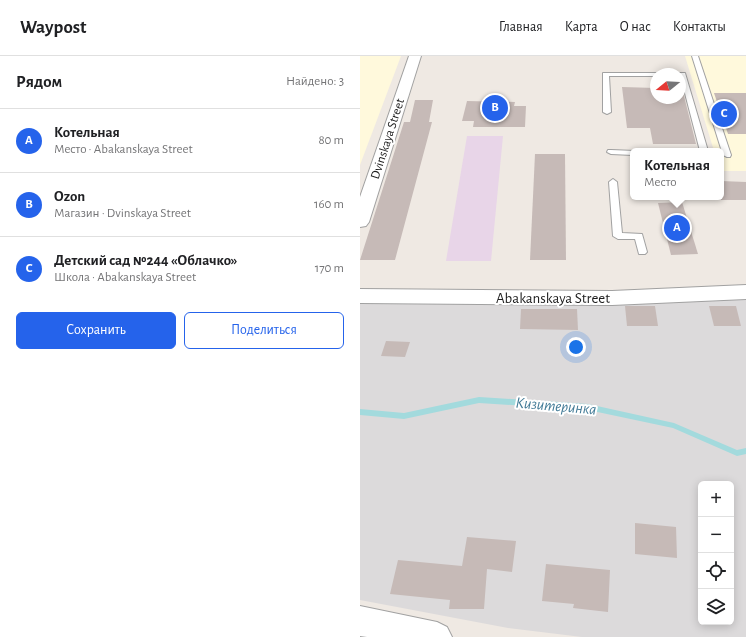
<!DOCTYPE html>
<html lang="ru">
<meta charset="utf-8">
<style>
:root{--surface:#fff;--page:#f6f6f6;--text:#202124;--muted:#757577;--line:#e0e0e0;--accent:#2563eb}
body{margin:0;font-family:"Alegreya Sans",sans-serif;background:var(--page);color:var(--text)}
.controls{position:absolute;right:12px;bottom:12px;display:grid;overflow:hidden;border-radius:6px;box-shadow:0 2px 10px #0003}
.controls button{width:36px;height:36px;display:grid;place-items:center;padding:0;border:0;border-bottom:1px solid var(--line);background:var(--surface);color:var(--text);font:20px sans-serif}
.compass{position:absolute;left:290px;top:12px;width:36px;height:36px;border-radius:50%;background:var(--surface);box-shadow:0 2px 10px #0003;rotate:252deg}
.you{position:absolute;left:216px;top:291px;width:14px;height:14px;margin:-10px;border:3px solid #fff;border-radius:50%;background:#1a73e8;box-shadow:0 0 0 6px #1a73e833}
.badge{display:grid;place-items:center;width:26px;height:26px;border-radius:50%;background:var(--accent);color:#fff;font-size:13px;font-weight:700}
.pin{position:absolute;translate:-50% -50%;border:2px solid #fff;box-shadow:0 1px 4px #0006}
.popup{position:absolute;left:270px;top:92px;width:94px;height:52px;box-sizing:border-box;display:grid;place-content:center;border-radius:6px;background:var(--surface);filter:drop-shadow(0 1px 3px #0005);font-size:13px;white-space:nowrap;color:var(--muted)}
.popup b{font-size:15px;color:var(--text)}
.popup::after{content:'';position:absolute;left:50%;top:100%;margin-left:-8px;border:8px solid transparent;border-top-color:var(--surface)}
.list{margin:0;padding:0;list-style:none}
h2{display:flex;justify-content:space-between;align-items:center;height:52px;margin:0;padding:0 16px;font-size:17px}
h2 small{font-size:13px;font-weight:400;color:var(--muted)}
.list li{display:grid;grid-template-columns:26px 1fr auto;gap:12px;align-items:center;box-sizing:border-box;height:64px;padding:0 16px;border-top:1px solid var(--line)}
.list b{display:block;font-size:15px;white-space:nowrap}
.list p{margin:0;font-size:13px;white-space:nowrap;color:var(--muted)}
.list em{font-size:13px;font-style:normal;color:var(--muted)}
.actions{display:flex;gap:8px;padding:12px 16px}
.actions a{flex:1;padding:9px 0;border:1px solid var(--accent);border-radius:6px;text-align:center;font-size:14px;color:var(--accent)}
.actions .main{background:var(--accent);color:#fff}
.icon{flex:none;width:22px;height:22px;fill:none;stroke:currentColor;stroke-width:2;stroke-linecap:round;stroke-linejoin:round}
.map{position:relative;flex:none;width:386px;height:581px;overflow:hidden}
header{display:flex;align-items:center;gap:24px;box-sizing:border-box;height:56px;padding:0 20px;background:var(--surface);border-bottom:1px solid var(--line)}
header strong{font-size:19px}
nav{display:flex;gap:22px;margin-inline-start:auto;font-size:14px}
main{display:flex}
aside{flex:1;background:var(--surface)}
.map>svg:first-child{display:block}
</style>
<header>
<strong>Waypost</strong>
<nav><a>Главная</a><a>Карта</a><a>О нас</a><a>Контакты</a></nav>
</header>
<main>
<aside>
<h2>Рядом<small>Найдено: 3</small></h2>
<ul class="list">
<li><span class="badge">A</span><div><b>Котельная</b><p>Место · Abakanskaya Street</p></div><em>80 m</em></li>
<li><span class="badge">B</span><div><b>Ozon</b><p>Магазин · Dvinskaya Street</p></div><em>160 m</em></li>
<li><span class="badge">C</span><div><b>Детский сад №244 «Облачко»</b><p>Школа · Abakanskaya Street</p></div><em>170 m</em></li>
</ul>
<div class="actions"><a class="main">Сохранить</a><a>Поделиться</a></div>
</aside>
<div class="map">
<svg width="386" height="581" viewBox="0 0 386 581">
<rect width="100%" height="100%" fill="#efe9e3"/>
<path fill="#dcdadb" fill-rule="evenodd" d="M386,242V581H222L148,572L0,544V246ZM341,428H371V566H341Z"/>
<polygon fill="#e8d5e8" points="107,80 143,80 131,205 86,205"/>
<g fill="#fff9dc">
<polygon points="0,0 41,0 0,109"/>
<polygon points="325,0 386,0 386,115 361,115 361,95 354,95"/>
</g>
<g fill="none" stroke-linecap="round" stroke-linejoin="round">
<polygon fill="#a3dadd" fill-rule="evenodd" points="119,341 228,348 314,367 377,394 386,392 386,398 377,400 313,372 228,354 119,347 44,363 0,359 0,353 44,357"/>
</g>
<g fill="#c6bab7">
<polygon points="262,31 296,32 296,42 320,42 320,32 322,32 336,88 293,88 290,72 267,72"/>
<polygon points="354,37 386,37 386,78 368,78"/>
<polygon points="55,44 73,44 69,66 72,66 35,204 0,204 44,66 50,66"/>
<polygon points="107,45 155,46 154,50 166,50 165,71 113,71 114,65 102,65"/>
<polygon points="175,98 205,98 206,204 170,204"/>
<polygon points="361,125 386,126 386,144 361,144"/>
<polygon points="322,146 338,198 311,199 298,147"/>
<polygon points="265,250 295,250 298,270 267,270"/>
<polygon points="349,250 376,250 381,270 354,270"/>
<polygon points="161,253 217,253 218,274 160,273"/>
<polygon points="26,285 50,286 45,301 21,300"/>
<polygon points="275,467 316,471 317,502 275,498"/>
<polygon points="107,481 156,485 152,516 127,513 124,553 89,553 90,544 30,538 38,504 102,510"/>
<polygon points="186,508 250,514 248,556 213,552 214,548 182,545"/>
</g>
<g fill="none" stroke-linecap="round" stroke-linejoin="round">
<g stroke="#a1a1a1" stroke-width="2">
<g id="lane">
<polygon points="332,0 338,0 371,99 370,101 367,101 363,99"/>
<polygon points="243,17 325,17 348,95 340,95 320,18 296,18 296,20 249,20 251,56 247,58 243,56"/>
<polygon points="248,94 251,94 275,95 273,95 273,99 251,98 247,96"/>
<polygon points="253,123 257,126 262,177 282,178 287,196 285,198 279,198 275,183 258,183 253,180 249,126"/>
</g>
</g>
<g stroke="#a1a1a1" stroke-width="2">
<g id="street">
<polygon points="49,0 61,0 9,166 6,170 0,171 0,141"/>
<polygon points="386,229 386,243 252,249 0,247 0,233 252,235"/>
<polygon points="0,550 77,566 87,571 92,581 7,581 0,580"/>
</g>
</g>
<use href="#lane" fill="#fff" fill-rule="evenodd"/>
<use href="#street" fill="#fff" fill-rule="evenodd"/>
</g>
<g text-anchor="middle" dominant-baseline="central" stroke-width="4" stroke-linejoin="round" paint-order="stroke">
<g font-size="13" fill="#1d1d1d" stroke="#fff">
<text transform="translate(28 83) rotate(-72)">Dvinskaya Street</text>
</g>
<g font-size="15" fill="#1d1d1d" stroke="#fff">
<text x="193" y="242">Abakanskaya Street</text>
</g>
<g font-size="16" font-style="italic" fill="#417a96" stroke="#fff">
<text transform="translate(196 350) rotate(5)">Кизитеринка</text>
</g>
</g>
</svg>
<div class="controls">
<button>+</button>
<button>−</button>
<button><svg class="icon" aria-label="locate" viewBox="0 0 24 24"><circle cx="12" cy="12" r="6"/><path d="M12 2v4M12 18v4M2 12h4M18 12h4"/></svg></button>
<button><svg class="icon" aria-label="layers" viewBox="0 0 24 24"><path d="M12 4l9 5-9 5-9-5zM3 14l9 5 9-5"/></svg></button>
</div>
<svg class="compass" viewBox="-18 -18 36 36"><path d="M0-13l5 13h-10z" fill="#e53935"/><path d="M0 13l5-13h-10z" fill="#757577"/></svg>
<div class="you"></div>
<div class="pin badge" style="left:317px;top:172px">A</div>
<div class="popup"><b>Котельная</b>Место</div>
<div class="pin badge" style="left:135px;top:52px">B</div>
<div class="pin badge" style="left:364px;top:58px">C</div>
</div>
</main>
